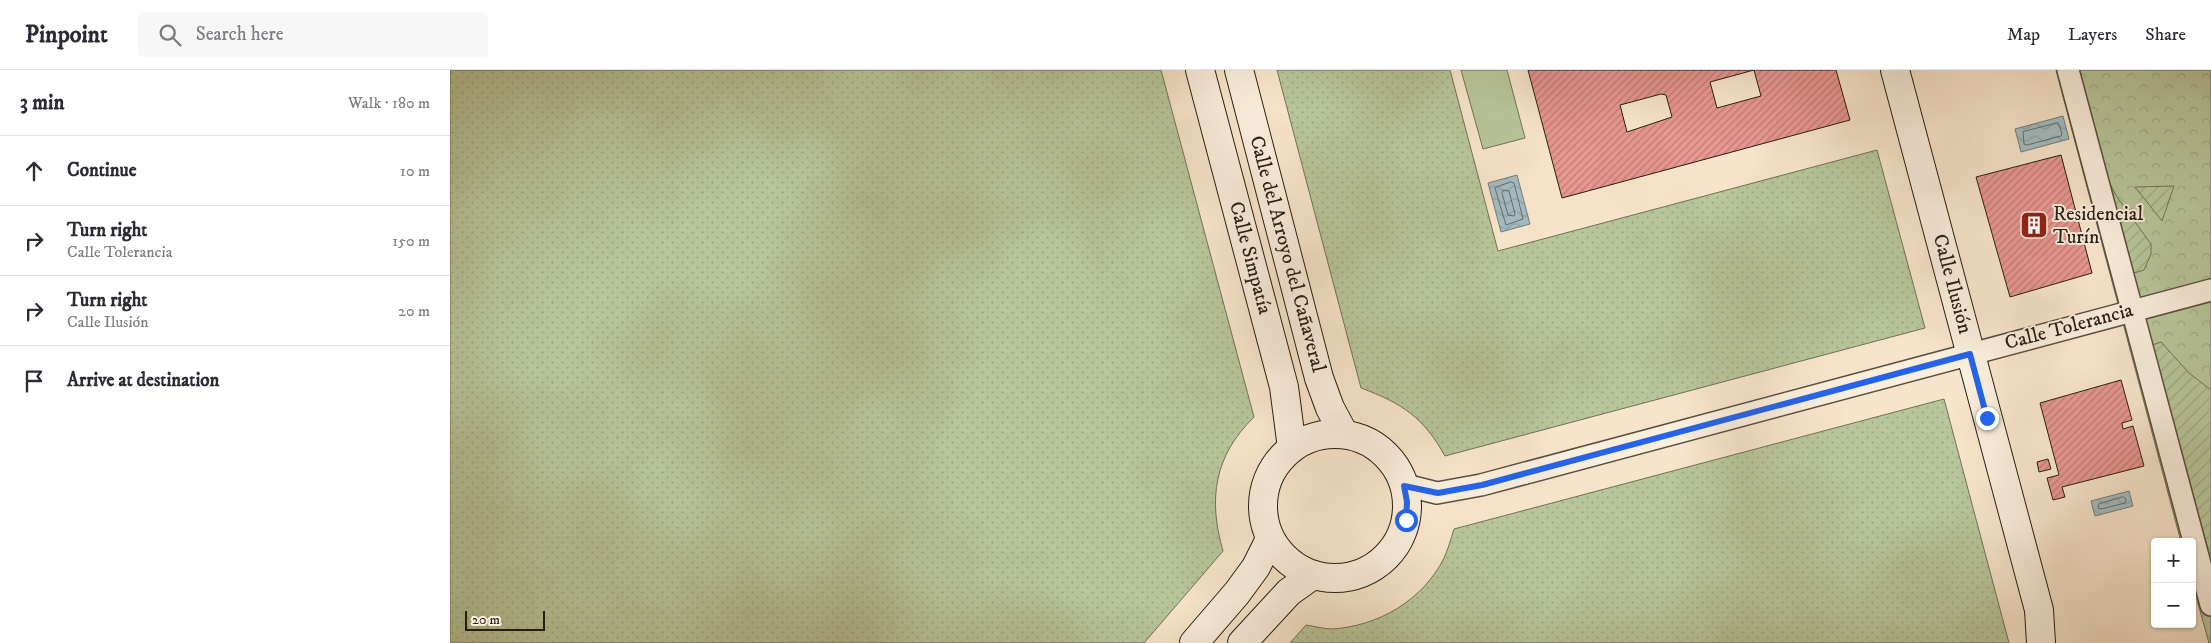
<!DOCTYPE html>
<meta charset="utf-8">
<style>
:root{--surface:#fff;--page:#f7f7f7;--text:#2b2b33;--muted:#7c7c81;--line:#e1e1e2}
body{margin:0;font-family:"IM FELL DW Pica",serif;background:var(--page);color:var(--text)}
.controls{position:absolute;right:15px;bottom:15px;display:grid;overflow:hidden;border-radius:5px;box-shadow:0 1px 4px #0004}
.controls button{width:45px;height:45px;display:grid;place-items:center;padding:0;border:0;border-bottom:1px solid var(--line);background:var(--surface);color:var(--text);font:25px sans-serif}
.scale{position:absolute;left:15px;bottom:12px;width:80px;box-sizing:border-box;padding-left:5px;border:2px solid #271e12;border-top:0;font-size:14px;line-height:18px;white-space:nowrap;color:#271e12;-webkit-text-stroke:4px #faeedd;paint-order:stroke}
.stop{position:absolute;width:15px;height:15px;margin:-11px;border:4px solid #2563eb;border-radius:50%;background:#fff}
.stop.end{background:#2563eb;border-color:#fff;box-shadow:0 1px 5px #0008}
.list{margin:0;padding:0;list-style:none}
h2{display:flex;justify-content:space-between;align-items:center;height:65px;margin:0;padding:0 20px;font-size:21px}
h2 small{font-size:16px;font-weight:400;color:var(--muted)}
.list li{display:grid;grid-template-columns:32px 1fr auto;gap:15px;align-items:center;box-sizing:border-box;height:70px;padding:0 20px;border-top:1px solid var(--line)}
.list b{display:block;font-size:19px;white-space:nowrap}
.list p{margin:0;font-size:16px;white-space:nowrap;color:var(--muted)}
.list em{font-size:16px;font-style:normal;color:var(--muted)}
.icon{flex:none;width:28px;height:28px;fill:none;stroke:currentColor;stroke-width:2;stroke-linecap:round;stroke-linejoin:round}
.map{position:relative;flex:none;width:1761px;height:573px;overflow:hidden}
header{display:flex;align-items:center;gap:30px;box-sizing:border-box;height:70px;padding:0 25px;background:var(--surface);border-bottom:1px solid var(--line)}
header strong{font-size:24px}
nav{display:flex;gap:28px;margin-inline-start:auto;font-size:18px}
.search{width:350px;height:45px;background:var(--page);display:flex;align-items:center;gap:12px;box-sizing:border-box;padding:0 18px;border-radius:5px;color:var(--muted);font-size:19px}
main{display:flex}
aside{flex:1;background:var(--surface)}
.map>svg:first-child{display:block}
</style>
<header>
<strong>Pinpoint</strong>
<div class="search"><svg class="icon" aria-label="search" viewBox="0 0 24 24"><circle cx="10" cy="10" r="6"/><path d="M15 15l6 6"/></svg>Search here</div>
<nav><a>Map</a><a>Layers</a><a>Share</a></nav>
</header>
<main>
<aside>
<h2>3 min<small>Walk · 180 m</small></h2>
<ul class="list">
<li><svg class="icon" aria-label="ahead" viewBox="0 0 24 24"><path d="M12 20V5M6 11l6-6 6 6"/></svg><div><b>Continue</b></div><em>10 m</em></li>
<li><svg class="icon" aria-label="right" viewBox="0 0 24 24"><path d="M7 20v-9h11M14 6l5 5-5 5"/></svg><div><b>Turn right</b><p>Calle Tolerancia</p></div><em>150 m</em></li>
<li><svg class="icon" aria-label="right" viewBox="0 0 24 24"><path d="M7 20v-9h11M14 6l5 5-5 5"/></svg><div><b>Turn right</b><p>Calle Ilusión</p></div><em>20 m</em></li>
<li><svg class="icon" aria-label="arrive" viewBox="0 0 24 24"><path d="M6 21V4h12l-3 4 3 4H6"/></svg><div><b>Arrive at destination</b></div></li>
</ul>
</aside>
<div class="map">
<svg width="1761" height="573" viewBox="0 0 1761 573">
<defs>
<pattern id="grass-dots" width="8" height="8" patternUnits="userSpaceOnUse" patternTransform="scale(1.25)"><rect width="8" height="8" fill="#b8c69b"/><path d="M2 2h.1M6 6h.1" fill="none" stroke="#9eaa84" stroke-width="1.8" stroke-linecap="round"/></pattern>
<pattern id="park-crowns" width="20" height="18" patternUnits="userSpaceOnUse" patternTransform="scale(1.25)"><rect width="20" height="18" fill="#b8c69b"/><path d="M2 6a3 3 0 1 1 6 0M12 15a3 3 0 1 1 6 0" fill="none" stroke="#9eaa84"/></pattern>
<pattern id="garden-furrows" width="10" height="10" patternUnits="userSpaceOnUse" patternTransform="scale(1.25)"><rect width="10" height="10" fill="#b8c69b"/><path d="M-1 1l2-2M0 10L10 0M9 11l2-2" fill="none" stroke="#9eaa84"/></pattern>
<pattern id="water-waves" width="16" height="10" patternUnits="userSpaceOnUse" patternTransform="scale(1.25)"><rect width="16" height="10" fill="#a3bcc2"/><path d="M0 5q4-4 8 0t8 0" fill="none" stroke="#8ca1a6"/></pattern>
<pattern id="building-hatch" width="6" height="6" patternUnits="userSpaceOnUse" patternTransform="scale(1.25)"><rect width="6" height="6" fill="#e89792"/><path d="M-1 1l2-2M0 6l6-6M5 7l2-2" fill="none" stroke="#bc7b76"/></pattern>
</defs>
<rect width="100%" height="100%" fill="#f7e5cb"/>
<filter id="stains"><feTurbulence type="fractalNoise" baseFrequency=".004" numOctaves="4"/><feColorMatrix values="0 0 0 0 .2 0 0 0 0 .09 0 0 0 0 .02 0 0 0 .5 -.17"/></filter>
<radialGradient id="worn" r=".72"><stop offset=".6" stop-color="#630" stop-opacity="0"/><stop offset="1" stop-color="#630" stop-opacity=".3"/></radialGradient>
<g fill="url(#grass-dots)" stroke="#707256">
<path d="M0,0H711L804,347C764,386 758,429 773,481L694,573H0Z"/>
<path d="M827,0H1000L1048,181L1427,80L1475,258L995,386C974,348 952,333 911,318Z"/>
<path d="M1494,329L1559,573H840L856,555C864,556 874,559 882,559C929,556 973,530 994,488C998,479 1001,469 1004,459Z"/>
</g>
<polygon fill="url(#park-crowns)" stroke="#707256" points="1606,0 1761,0 1761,573 1759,573 1742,512 1742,472 1731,472"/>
<g fill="url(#garden-furrows)" stroke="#707256">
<polygon points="1659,112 1667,127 1701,174 1701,184 1694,200 1684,203"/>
<polygon points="1724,116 1712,151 1685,117"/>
<polygon points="1711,272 1739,303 1761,320 1761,491 1703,275"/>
</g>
<polygon fill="#b8c69b" stroke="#707256" points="1011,0 1057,0 1075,68 1033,79"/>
<g fill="url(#water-waves)" stroke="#717d7c">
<polygon points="1613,46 1619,69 1571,82 1565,59"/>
<polygon points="1067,105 1080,154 1051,162 1038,113"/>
<polygon points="1679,421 1683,436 1645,446 1641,431"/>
</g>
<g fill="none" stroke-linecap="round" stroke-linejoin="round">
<g stroke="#656d6a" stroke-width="1">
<polygon points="1608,53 1612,63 1611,66 1577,75 1574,74 1573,62"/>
<polygon points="1061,112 1064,113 1073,149 1056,155 1045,118"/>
<polygon points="1054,120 1059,121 1065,144 1064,146 1058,145 1052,123"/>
<polygon points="1673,427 1676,429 1675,433 1651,439 1648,438 1649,434"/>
</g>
</g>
<g fill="url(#building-hatch)" stroke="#271e12" fill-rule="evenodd">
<path d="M1078,0H1386L1400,50L1112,128ZM1304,0L1311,26L1267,38L1260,12ZM1211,24L1216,25L1222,47L1177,62L1170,35Z"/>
<polygon points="1611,85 1642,203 1560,227 1526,107"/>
<polygon points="1671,310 1682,350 1672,353 1673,359 1683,356 1694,396 1612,417 1615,427 1603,430 1597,408 1609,405 1590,333"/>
<polygon points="1598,389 1601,399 1589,402 1587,392"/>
</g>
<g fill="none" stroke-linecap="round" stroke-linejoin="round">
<g stroke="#5b5040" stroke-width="24">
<g id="street">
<polyline points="1618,0 1761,535"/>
<polyline points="955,415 987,423 1031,415 1761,220"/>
</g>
</g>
<g stroke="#271e12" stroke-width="30">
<g id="secondary">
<polyline points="750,0 834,317 842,378"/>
<polyline points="789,0 869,308 880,338 894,364"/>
<polyline points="1445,0 1589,540 1591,573"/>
<circle cx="885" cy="436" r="72"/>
<polyline points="744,573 787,523 806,497 820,469"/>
<polyline points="792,573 839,522 863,505"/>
</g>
</g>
<use href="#street" stroke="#faeedd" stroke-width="21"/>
<use href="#secondary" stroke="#faeedd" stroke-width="28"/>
</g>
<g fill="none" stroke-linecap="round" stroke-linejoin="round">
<polyline stroke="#2563eb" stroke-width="6" points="956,450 957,432 954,416 988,423 1032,415 1520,284 1537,348"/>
</g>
<defs>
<g id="building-square" transform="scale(1.4375)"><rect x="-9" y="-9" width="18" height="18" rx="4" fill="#8f2418" stroke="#faeedd"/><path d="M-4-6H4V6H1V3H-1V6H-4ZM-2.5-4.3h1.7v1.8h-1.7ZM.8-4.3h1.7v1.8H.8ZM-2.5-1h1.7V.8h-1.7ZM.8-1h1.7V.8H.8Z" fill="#fff"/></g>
</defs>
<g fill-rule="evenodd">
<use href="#building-square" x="1584" y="155"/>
</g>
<g text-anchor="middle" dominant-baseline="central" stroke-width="4" stroke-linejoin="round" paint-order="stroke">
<g font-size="20" fill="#271e12" stroke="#faeedd" text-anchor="start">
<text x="1603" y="144">Residencial<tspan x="1603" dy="23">Turín</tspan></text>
</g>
<g font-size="20" fill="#271e12" stroke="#faeedd">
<text transform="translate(837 184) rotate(75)">Calle del Arroyo del Cañaveral</text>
<text transform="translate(800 188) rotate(75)">Calle Simpatía</text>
<text transform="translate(1502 214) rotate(75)">Calle Ilusión</text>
<text transform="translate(1619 257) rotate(-15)">Calle Tolerancia</text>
</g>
</g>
<rect width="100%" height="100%" filter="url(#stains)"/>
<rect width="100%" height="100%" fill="url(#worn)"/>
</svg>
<div class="controls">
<button>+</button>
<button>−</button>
</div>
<div class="scale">20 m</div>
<div class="stop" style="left:956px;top:450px"></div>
<div class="stop end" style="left:1537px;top:348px"></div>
</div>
</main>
